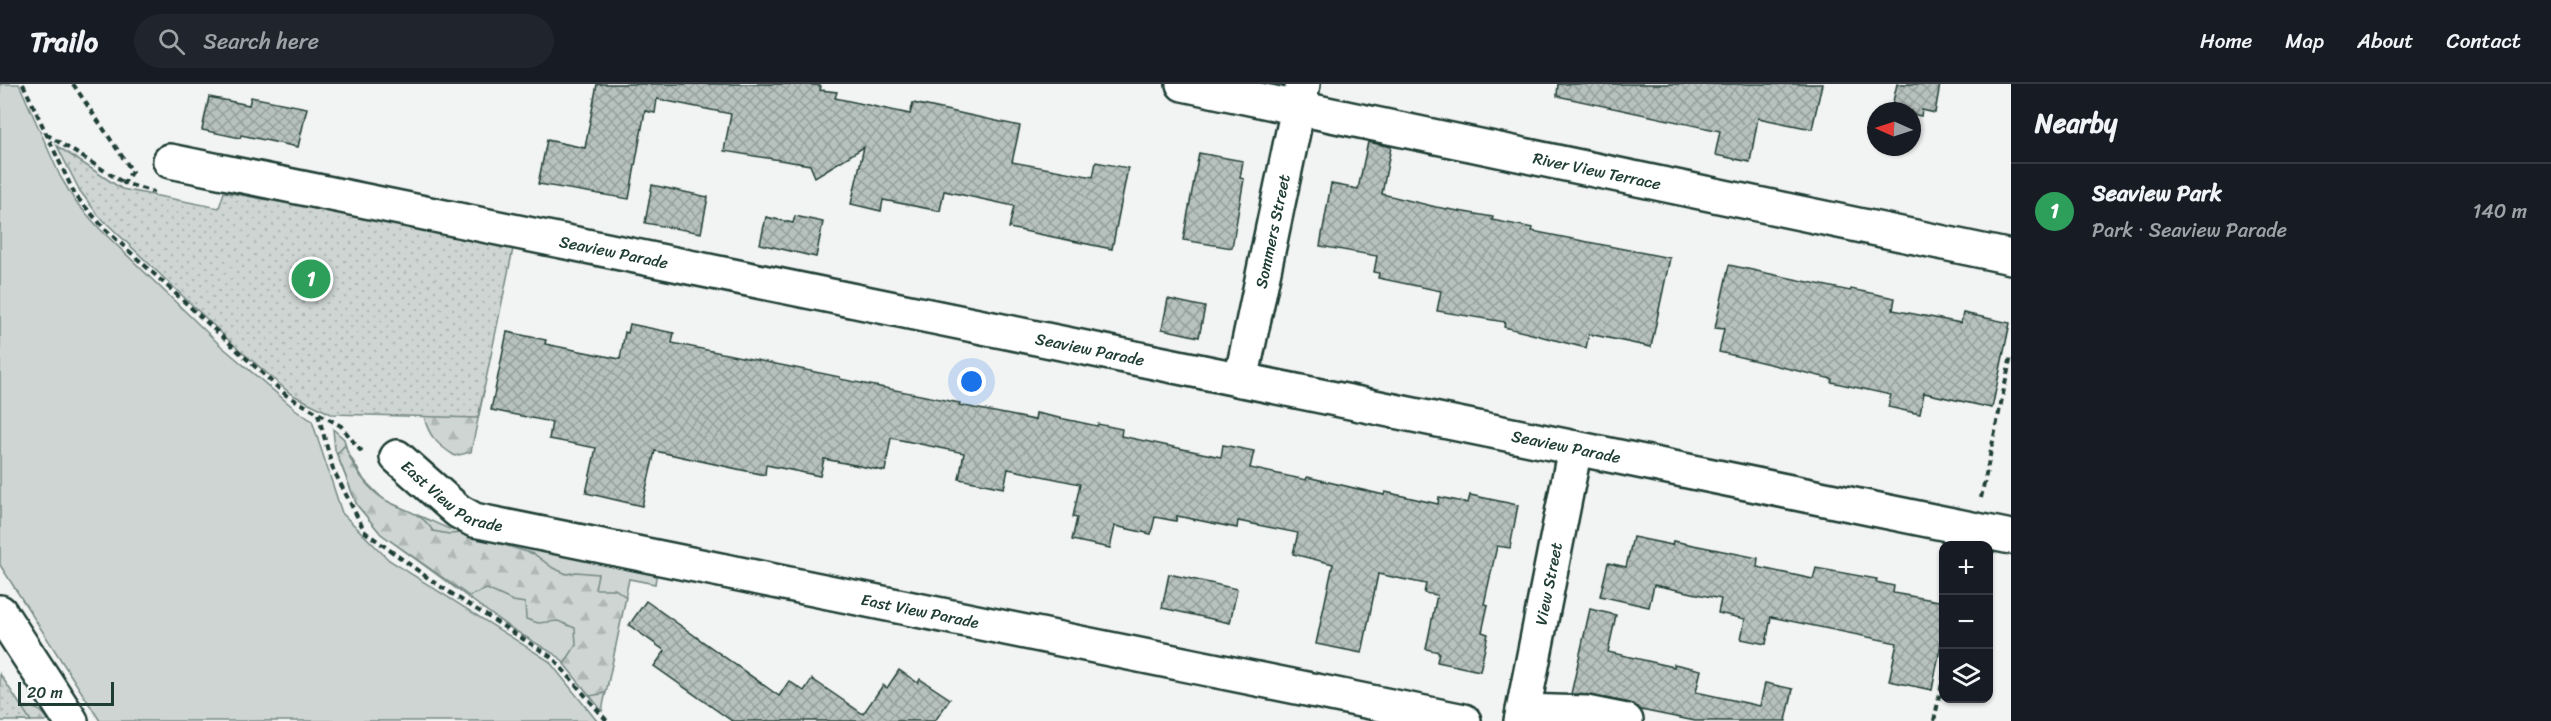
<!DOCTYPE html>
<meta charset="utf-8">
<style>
:root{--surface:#171b24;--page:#20242c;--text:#f1f3f6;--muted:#9ea1a6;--line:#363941;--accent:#8c9099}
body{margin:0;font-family:Sriracha,sans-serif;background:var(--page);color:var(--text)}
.controls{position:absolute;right:18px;bottom:18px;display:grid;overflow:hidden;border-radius:12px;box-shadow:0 2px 4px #0004}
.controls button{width:54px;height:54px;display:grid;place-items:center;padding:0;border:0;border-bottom:2px solid var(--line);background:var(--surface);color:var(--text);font:30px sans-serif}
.compass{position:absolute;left:1867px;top:18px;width:54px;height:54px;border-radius:50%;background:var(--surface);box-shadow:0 2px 4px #0004;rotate:273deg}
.scale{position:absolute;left:18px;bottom:15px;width:96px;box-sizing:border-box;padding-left:6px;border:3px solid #1f3d34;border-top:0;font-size:16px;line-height:21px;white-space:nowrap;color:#1f3d34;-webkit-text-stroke:4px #fff;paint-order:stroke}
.you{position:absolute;left:972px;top:298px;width:21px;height:21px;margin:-15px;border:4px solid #fff;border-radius:50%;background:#1a73e8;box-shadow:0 0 0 9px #1a73e833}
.badge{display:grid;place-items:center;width:39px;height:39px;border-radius:50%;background:var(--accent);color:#fff;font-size:20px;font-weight:700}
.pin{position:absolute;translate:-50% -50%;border:3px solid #fff;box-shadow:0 2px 6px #0006}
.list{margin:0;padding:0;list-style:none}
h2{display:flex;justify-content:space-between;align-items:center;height:78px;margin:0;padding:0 24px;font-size:26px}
h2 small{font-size:20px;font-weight:400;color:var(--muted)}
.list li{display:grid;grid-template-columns:39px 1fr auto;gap:18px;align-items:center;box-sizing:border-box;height:96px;padding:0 24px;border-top:2px solid var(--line)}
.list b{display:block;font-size:22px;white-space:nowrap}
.list p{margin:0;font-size:20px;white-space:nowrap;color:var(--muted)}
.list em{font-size:20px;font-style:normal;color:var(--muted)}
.icon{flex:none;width:33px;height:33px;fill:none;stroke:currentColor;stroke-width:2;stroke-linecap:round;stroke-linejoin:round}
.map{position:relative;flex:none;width:2011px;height:637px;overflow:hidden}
header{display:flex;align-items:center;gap:36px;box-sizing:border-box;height:84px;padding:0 30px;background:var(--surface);border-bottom:2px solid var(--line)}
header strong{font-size:28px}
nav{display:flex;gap:33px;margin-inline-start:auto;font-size:21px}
.search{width:420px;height:54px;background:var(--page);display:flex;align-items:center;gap:15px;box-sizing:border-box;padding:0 21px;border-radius:33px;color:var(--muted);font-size:22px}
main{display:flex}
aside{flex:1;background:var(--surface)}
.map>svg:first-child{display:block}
</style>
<header>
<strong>Trailo</strong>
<div class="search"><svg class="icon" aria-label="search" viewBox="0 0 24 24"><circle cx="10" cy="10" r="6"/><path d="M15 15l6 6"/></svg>Search here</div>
<nav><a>Home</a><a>Map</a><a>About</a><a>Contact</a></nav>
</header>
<main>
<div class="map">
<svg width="2011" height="637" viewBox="0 0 2011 637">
<defs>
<pattern id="forest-firs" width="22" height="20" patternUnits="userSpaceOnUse" patternTransform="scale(1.5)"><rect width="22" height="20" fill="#ced5d3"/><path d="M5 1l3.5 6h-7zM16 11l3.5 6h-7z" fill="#b0b8b6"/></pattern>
<pattern id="park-dots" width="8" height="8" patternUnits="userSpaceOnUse" patternTransform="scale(1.5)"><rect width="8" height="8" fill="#ced5d3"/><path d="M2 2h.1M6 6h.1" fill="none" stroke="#b0b8b6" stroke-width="1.8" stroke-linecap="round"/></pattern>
<pattern id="building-cross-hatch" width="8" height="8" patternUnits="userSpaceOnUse" patternTransform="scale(1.5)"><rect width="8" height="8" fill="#b7c1bd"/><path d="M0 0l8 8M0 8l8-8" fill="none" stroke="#949e9a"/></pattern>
</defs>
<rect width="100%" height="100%" fill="#f2f3f3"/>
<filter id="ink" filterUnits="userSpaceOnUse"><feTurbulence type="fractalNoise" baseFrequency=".0167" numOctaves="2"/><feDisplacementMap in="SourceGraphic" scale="12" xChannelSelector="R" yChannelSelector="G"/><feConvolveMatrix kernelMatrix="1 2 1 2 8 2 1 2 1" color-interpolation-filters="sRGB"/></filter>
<g filter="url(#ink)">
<g fill="#ced5d3" stroke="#768984" stroke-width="1.5">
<polygon points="0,0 19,0 60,92 75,117 100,145 220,261 295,325 312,337 342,429 389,476 549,577 597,637 100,637 0,481"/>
<polygon points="333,345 344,355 347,367 364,396 384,416 449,445 457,439 658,481 655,500 629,495 602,627 559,573 509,543 381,450 357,421 335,366"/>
</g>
<g fill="url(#forest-firs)" stroke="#768984" stroke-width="1.5">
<path d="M484,307L471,368L455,372C438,361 428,352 424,332Z"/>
<path d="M345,361C351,381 368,407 387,417C407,428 420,427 433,447L449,450L463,449L534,470L553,484L567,490L576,488L598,490L595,505H615L626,513L606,609L590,612L564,580L576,561L575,544L558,537L538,539L526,535L525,519L513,517L487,505L469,512L381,450L357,421L337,370Z"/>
<path d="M22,623C35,622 42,626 49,637H18Z"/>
</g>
<g fill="url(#park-dots)" stroke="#768984" stroke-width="1.5">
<polygon points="57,62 122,105 219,124 224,108 514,160 478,334 331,330 291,310 235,262 98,131 80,107"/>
<polygon points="0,590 31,637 0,637"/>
</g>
<g fill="url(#building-cross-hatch)" stroke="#1f3d34" stroke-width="1.5">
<polygon points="597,0 807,0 821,2 820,6 837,8 835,14 910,30 913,19 1020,42 1012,78 1093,93 1096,78 1128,84 1112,165 1009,144 1014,122 944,107 940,127 883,116 881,127 851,120 864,63 815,93 810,81 724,67 731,30 657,15 655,29 645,27 629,115 538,100 547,56 585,64"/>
<polygon points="1558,0 1822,0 1812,45 1758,34 1750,78 1715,71 1720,47 1557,12"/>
<polygon points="1897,0 1940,0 1935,29 1922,26 1921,32 1912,30 1912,27 1891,26"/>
<polygon points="209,13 249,21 251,13 307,24 298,63 241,51 240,54 202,46"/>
<polygon points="1368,58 1391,63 1382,110 1436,123 1493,133 1492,136 1533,144 1532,147 1670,174 1651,263 1589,250 1586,264 1504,243 1505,238 1437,227 1441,207 1378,194 1379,189 1374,188 1377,172 1320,162 1331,100 1358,105"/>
<polygon points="1199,69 1243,77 1240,94 1244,95 1232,164 1183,156"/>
<polygon points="652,101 708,113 701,149 645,139"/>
<polygon points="795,132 823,138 816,173 760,160 766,133 793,139"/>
<polygon points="1729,181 1850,207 1851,205 1895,214 1893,226 1961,239 1963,229 2010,239 1992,324 1924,309 1920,330 1888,323 1891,311 1831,298 1832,295 1719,268 1724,245 1715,244"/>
<polygon points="1168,215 1205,223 1199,253 1162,245"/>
<polygon points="630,240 674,249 672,259 840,293 840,295 960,319 959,321 1035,336 1036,329 1097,342 1098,340 1122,345 1121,352 1221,373 1223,361 1254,367 1250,384 1306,396 1307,393 1384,411 1385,408 1438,420 1439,413 1468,419 1470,411 1518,421 1510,464 1497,462 1484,520 1488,521 1482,548 1488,550 1480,587 1437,578 1439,568 1426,565 1437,511 1424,509 1426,500 1378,490 1362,569 1316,560 1333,480 1293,470 1298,449 1238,437 1237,444 1177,432 1176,437 1155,433 1151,450 1115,442 1110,464 1072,456 1077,434 1073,433 1080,400 1008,385 1004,404 959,395 964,369 891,354 885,387 824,375 820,392 766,381 765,391 655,367 642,422 586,409 596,364 549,355 552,338 491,326 507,248 546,256 545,260 620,275 625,248 628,249"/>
<polygon points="1633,453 1672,461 1673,457 1758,474 1757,483 1813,495 1816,484 1877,495 1876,498 1894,502 1893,509 1944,518 1944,545 1932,606 1889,597 1897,559 1771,533 1766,560 1741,555 1745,535 1718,529 1721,515 1654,501 1649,523 1600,512 1608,479 1626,483"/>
<polygon points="1169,490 1237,505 1230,539 1162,524"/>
<polygon points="646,517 779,612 789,597 804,607 812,595 863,630 883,601 887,604 899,586 918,599 920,595 950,615 935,637 732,637 654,582 665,567 629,541"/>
<polygon points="1590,525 1616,531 1608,568 1674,583 1674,580 1701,586 1696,608 1760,622 1765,599 1793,605 1786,637 1695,637 1641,626 1630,619 1589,611 1571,610"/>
</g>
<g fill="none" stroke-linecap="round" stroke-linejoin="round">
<g stroke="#1f3d34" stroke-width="38">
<g id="minor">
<path id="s1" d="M1183,0L2011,173"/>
<path id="s2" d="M170,77L2011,453"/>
<path id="s3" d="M1241,296L1303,0"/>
<path id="s4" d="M397,373L458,427L474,436L1464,637"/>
<polyline points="0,528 71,637"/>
<polyline points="1523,627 1586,629 1626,637"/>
<path id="s5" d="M1521,637L1575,364"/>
</g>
</g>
<g stroke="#1f3d34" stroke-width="4" stroke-dasharray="6 4.5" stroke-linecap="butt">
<polyline points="23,0 75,111 104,144 286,311 341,342 360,366 367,367"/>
<polyline points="73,0 132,87 124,99 154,108"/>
<polyline points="46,50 124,99"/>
<polyline points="318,330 333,385 365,448 435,499 553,574 607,637"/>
<polyline points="1981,414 2011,272"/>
<polyline points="1934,637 1944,590"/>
</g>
<use href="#minor" stroke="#fff" stroke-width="33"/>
</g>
</g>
<g text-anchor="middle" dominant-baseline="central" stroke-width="4.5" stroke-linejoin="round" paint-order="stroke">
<g font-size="16" fill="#1f3d34" stroke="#fff">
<text stroke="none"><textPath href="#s1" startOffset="423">River View Terrace</textPath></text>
<text stroke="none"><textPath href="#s3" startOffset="152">Sommers Street</textPath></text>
<text stroke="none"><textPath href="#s2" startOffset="453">Seaview Parade</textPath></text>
<text stroke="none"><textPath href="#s2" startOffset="939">Seaview Parade</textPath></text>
<text stroke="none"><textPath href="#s2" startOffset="1425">Seaview Parade</textPath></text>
<text stroke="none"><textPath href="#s4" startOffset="69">East View Parade</textPath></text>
<text stroke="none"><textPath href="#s5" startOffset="140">View Street</textPath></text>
<text stroke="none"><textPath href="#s4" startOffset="555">East View Parade</textPath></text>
</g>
</g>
</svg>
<div class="controls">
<button>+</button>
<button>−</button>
<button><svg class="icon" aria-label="layers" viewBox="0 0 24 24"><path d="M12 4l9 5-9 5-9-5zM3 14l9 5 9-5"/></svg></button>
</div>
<svg class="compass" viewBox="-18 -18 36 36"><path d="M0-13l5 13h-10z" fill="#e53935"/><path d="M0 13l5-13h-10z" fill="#9ea1a6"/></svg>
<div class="scale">20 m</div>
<div class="you"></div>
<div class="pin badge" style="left:311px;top:195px;background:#2e9e5b">1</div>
</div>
<aside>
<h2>Nearby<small></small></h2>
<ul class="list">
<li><span class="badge" style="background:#2e9e5b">1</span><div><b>Seaview Park</b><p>Park · Seaview Parade</p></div><em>140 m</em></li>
</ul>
</aside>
</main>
